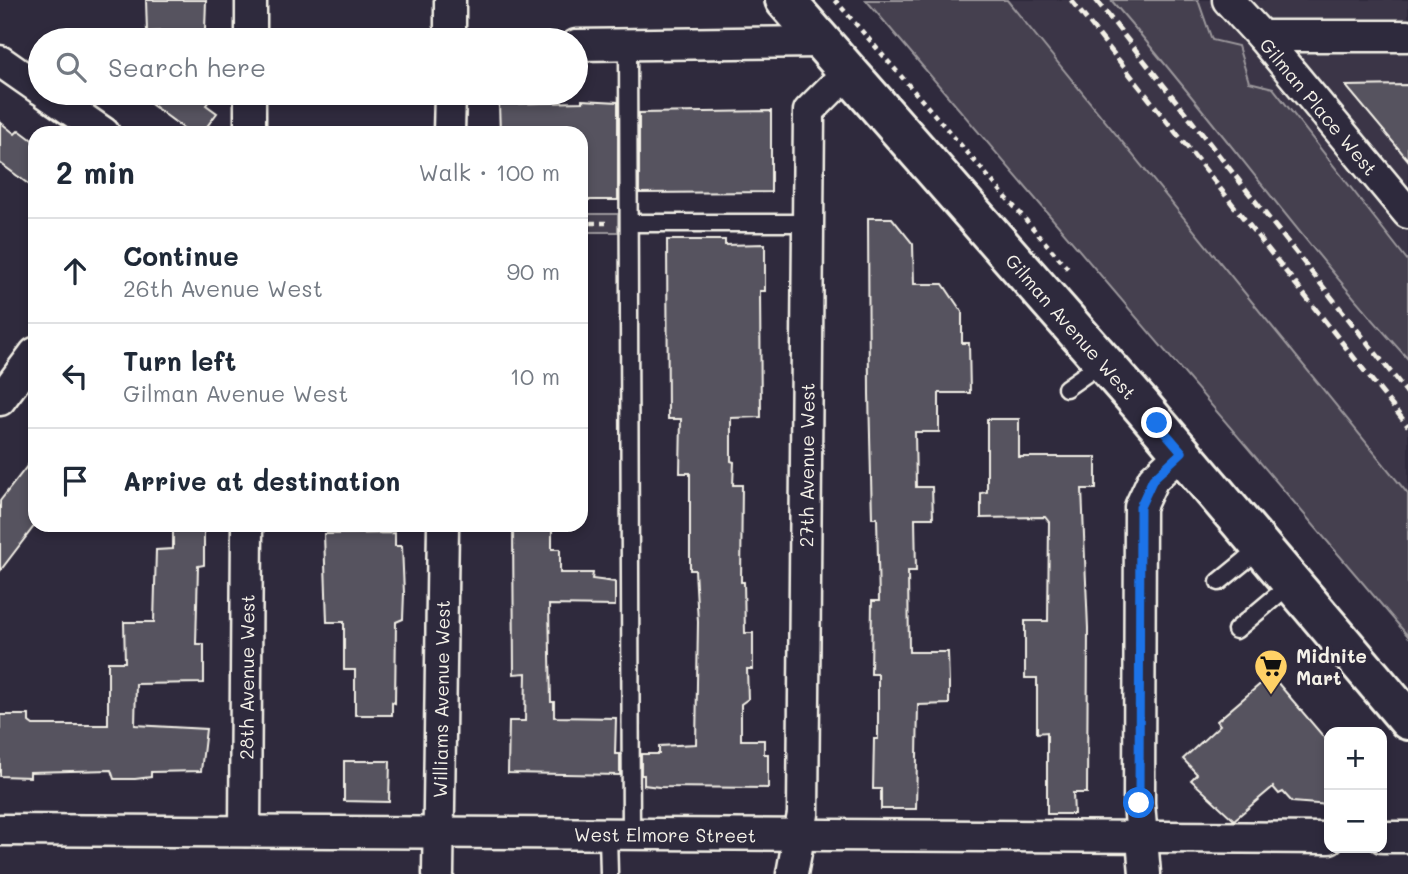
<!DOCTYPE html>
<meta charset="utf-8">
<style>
:root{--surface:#fff;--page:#f6f6f7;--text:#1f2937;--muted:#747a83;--line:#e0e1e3}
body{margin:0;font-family:Mali,sans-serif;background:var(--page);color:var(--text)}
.controls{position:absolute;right:21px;bottom:21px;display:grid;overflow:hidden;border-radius:14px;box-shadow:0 4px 10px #0003}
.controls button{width:63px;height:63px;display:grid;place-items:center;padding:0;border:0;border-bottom:2px solid var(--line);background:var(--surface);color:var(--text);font:35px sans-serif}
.stop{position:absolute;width:21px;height:21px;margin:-16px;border:5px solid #1a73e8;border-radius:50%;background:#fff}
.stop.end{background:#1a73e8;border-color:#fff;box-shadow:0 2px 7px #0008}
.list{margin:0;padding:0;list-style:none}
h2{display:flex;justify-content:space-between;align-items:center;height:91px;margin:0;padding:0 28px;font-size:30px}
h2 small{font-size:23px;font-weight:400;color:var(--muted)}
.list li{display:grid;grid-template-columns:46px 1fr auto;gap:21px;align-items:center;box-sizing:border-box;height:105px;padding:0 28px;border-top:2px solid var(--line)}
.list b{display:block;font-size:26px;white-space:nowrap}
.list p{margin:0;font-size:23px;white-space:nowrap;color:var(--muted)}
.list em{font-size:23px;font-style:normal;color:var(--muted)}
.icon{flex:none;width:38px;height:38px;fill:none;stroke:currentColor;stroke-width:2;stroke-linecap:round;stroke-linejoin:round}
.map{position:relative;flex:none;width:1408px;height:874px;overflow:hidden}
.search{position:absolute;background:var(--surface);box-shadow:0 4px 10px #0003;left:28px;top:28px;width:560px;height:77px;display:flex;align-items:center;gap:18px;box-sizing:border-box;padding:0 24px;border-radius:38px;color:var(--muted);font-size:26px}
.panel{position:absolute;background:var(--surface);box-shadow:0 4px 10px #0003;left:28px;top:126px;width:560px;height:406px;border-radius:21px}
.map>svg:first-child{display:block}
</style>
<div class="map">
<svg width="1408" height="874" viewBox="0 0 1408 874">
<rect width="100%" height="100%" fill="#2f2a3d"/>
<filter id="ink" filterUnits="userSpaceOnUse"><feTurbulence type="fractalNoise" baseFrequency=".0143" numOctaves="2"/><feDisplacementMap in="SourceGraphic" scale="14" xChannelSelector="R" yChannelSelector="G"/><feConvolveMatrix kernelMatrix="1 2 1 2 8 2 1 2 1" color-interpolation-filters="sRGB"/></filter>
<g filter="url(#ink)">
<polygon fill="#3b3647" points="1007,0 1408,0 1408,494"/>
<g fill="#454050" stroke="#9c989c" stroke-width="2">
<polygon points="866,0 1007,0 1408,494 1408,636"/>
<path d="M1111,0H1198L1212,40L1238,46L1249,82L1273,88L1408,261V359C1303,244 1213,117 1111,0Z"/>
<rect x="581" y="214" width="37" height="18"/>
</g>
<g fill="#56525f" stroke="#f4f1e8" stroke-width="2">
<polygon points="146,0 206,0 205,30 147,32"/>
<polygon points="1408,85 1408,160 1346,86"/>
<polygon points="136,93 215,93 206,105 217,113 202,133 190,133"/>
<polygon points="582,100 618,102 618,200 581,200 581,133 500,133 499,104 582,102"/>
<polygon points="771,111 771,192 639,193 639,113"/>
<polygon points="0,122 15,134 19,130 35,142 35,189 0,163"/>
<polygon points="868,218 892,218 913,244 914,284 943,284 962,312 962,343 969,343 970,393 939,393 939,432 915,432 916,487 932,487 933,518 915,518 916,571 908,571 909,652 948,652 949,683 949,704 918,705 916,809 881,809 881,789 873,789 874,739 878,739 878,674 871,674 872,601 879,601 877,518 872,518 869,394"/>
<polygon points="667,240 725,240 725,245 765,244 765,291 760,291 761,417 731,418 731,461 734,462 733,485 742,485 741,582 744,582 745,633 753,633 753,669 747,669 748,699 741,704 741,740 764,740 764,754 768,754 768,788 659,787 644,785 644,775 641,775 641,754 659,754 659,746 696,744 698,622 695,570 690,570 690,473 680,473 681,419 668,419"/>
<polygon points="987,419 1019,419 1019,457 1096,457 1096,489 1082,489 1088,628 1087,793 1073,793 1074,814 1047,814 1047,732 1037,733 1037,678 1025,678 1025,621 1048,621 1049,522 1045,517 981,518 981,493 987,492"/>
<polygon points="35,456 35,525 0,571 0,501"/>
<polygon points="513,525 552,525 552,549 560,549 560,573 593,573 592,579 615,582 615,606 549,605 551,702 554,702 554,717 616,718 615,754 620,754 620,775 508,773 509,721 525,721 526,673 514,674"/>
<polygon points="173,527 204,527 204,565 198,566 196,644 204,644 204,683 136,684 135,725 206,729 201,771 151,772 151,777 135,779 114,779 111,770 30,772 30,777 0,776 0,715 29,715 29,722 33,725 108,725 108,662 125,662 124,622 154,622 156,550 173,549"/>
<polygon points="395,533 395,546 402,546 404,593 403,619 396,622 395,703 392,702 392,715 355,715 355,670 344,670 344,622 327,622 324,534"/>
<polygon points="1271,675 1329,743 1329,805 1292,802 1283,792 1279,794 1273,787 1234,820 1191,780 1197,774 1183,759 1220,725 1217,721"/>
<polygon points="344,761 390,761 389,802 344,801"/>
</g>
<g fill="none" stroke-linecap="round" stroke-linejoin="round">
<g stroke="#f4f1e8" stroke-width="21">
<g id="lane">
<polyline points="628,46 631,836"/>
<polyline points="629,223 806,223"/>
<polyline points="1066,388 1103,362"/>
<polyline points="1219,582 1262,547"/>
<polyline points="1236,630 1293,582"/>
<polyline points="608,835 609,874"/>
</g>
</g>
<g stroke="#f4f1e8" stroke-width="35">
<g id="street">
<polyline points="450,0 450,40"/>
<path id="s1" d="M1228,0L1261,36L1408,213"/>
<polyline points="1261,36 1408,36"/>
<polyline points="251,40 251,0"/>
<polyline points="576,45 820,42"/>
<polyline points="0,61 40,89"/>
<polyline points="46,93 104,133"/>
<polyline points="250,133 250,93"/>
<polyline points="449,133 450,93"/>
<polyline points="0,400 35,353"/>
<path id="s2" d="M0,830L1329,838"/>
<path id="s3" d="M245,831L247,525"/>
<polyline points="1382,837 1408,837"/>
<path id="s4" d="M438,874L443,525"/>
<path id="s5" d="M792,874L803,814L809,111L847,73"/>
<polyline points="1145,874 1139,803 1140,507 1153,479 1182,452"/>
</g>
</g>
<g stroke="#f4f1e8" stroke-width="44">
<g id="secondary">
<path id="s6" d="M785,0L1140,404L1408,720"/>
</g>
</g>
<g stroke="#f4f1e8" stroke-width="4.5" stroke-dasharray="5 5" stroke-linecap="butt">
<polyline points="835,0 1070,271"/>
<polyline points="581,223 611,223"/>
</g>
<use href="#lane" stroke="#2f2a3d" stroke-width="16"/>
<use href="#street" stroke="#2f2a3d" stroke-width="30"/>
<use href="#secondary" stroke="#2f2a3d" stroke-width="38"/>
<g stroke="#f4f1e8" stroke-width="5" stroke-dasharray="10 5" stroke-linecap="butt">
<polyline points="1071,0 1408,426"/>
<polyline points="1096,0 1408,394"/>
</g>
</g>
</g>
<g fill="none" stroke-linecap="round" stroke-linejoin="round" filter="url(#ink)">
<polyline stroke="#1a73e8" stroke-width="9" points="1139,803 1140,507 1153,479 1182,452 1157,423"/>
</g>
<defs>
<g id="supermarket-pin" transform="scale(1.75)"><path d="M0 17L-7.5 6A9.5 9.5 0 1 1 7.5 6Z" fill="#ffd166" stroke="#2f2a3d"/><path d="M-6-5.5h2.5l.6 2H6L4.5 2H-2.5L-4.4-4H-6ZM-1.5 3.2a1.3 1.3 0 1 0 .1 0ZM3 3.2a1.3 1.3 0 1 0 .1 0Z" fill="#111"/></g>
</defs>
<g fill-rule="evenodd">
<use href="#supermarket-pin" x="1271" y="666"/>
</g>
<g text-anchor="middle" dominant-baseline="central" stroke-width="7" stroke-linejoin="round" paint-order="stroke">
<g font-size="19" fill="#f4f1e8" stroke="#2f2a3d">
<text stroke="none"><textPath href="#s1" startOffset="140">Gilman Place West</textPath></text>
<text stroke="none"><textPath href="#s6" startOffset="434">Gilman Avenue West</textPath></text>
<text stroke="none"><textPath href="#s5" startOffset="410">27th Avenue West</textPath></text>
<text stroke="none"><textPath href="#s3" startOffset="154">28th Avenue West</textPath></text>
<text stroke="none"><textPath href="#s4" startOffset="175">Williams Avenue West</textPath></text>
<text stroke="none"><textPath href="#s2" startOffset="665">West Elmore Street</textPath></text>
</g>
<g font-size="19" font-weight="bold" fill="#f4f1e8" stroke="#2f2a3d" text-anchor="start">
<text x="1296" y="655">Midnite<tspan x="1296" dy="22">Mart</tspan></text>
</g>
</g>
</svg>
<div class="controls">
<button>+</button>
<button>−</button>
</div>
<div class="stop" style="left:1139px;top:803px"></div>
<div class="stop end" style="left:1157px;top:423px"></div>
<div class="search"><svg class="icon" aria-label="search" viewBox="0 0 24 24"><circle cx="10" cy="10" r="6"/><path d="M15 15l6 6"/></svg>Search here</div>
<section class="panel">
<h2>2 min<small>Walk · 100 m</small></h2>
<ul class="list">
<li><svg class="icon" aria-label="ahead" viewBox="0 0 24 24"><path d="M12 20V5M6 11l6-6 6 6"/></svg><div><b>Continue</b><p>26th Avenue West</p></div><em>90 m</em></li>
<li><svg class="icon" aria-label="left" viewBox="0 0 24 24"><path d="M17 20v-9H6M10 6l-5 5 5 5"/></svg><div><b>Turn left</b><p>Gilman Avenue West</p></div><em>10 m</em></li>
<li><svg class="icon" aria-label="arrive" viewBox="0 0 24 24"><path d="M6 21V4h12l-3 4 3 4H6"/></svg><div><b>Arrive at destination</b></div></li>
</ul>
</section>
</div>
